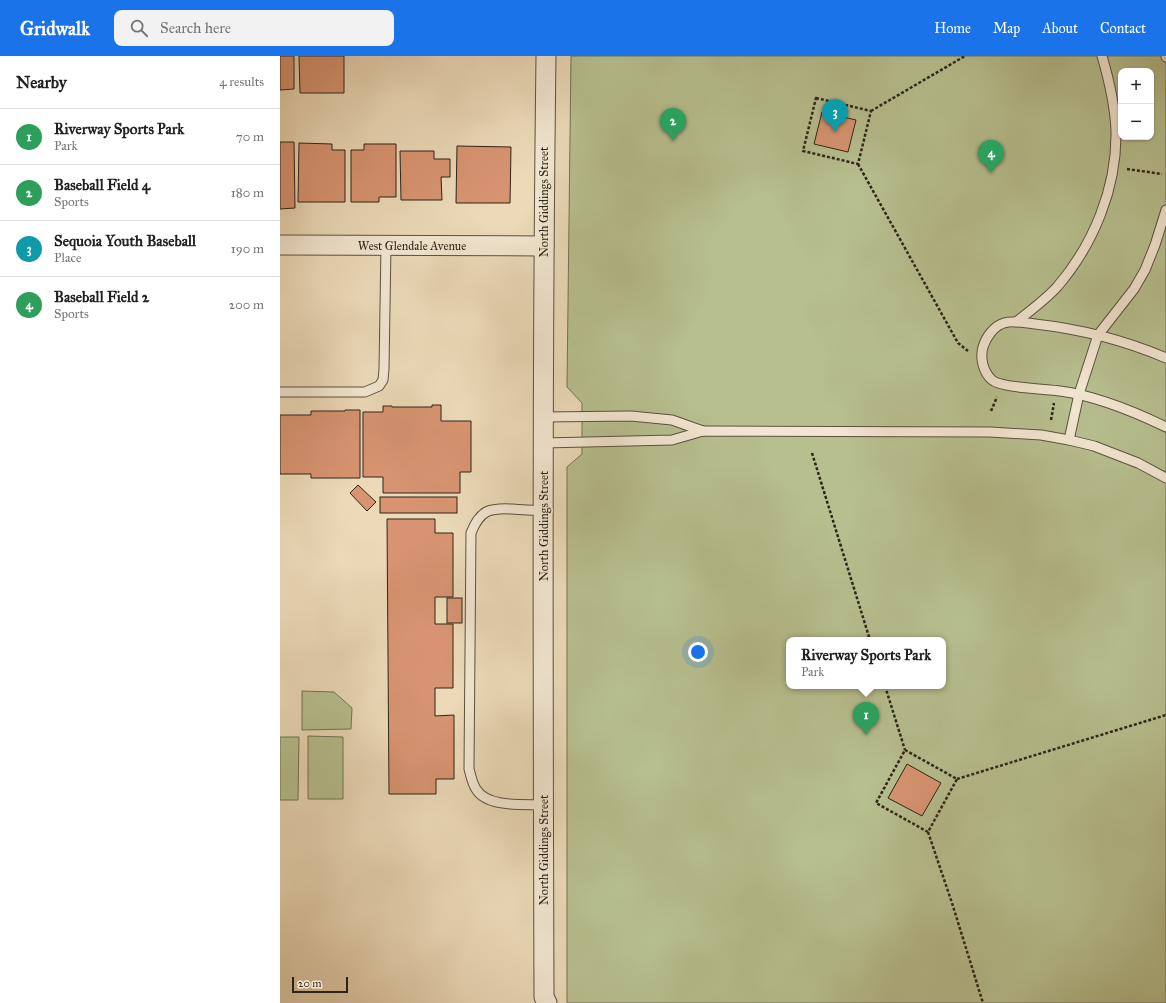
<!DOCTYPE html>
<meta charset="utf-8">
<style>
:root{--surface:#fff;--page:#f2f2f2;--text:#202124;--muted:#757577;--line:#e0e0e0;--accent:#1a73e8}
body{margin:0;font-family:"IM FELL Great Primer",serif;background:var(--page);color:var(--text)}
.controls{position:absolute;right:12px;top:12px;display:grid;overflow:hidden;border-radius:8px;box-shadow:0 1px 3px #0004}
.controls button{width:36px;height:36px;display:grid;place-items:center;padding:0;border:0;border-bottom:1px solid var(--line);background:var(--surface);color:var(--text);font:20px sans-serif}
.scale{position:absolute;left:12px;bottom:10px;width:56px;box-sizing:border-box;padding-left:4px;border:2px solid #2d2419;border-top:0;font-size:11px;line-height:14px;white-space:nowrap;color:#2d2419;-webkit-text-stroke:3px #f2e6d0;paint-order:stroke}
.you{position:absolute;left:418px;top:596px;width:14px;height:14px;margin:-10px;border:3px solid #fff;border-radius:50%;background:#1a73e8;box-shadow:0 0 0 6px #1a73e833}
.badge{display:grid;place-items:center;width:26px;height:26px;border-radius:50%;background:var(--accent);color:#fff;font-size:13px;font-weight:700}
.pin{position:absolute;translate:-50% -33px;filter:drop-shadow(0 1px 2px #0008)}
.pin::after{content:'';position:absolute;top:21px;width:14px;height:12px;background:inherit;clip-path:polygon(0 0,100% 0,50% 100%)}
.popup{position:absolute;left:506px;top:581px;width:160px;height:52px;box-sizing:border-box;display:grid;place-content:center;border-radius:8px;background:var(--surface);filter:drop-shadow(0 1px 3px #0005);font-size:13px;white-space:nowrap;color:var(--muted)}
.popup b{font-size:15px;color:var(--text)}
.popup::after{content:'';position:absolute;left:50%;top:100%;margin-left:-8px;border:8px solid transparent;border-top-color:var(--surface)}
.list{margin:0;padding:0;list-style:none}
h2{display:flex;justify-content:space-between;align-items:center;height:52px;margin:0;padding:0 16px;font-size:17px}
h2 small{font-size:13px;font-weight:400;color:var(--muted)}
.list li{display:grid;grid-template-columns:26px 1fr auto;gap:12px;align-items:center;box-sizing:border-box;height:56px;padding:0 16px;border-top:1px solid var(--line)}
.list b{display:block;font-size:15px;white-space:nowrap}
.list p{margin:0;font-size:13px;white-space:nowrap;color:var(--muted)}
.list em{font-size:13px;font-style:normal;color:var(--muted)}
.icon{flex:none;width:22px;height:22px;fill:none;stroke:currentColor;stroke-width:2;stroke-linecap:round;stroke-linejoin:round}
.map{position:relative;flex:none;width:886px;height:947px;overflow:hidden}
header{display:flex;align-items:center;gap:24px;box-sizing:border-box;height:56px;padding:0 20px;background:var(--accent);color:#fff}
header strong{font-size:19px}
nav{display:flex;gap:22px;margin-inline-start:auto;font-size:14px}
.search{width:280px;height:36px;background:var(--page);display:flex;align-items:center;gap:10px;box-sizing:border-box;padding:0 14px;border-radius:8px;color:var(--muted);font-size:15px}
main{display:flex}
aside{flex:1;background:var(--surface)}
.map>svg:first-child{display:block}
</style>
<header>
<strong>Gridwalk</strong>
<div class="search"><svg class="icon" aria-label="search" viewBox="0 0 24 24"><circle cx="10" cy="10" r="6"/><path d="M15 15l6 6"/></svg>Search here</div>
<nav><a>Home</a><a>Map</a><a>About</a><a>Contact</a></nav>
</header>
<main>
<aside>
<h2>Nearby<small>4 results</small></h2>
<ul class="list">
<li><span class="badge" style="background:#2e9e5b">1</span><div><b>Riverway Sports Park</b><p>Park</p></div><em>70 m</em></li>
<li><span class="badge" style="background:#2e9e5b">2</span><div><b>Baseball Field 4</b><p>Sports</p></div><em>180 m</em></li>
<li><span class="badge" style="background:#0f9aa8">3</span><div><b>Sequoia Youth Baseball</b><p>Place</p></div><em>190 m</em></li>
<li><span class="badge" style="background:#2e9e5b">4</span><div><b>Baseball Field 2</b><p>Sports</p></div><em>200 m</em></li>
</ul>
</aside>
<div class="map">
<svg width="886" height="947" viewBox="0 0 886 947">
<rect width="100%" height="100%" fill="#ebd9b7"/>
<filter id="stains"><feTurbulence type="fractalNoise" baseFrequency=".005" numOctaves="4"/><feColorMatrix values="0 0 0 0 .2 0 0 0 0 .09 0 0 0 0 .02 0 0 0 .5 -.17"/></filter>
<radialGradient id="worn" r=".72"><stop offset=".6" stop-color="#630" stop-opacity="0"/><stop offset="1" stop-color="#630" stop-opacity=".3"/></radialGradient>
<g fill="#b7bf8f" stroke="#727254" fill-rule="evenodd">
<path d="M291,0H886V947H287V411L302,398V347L287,331ZM841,15H871V81H841ZM509,584H663V630H509Z"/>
<polygon points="22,635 54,636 72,652 71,673 22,674"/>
<polygon points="28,680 63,681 63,743 28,743"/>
<polygon points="0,681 19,681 18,744 0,744"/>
</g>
<g fill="#d89472" stroke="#2d2419">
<polygon points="0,0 14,0 14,33 0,34"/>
<polygon points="19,0 64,0 64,37 20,37"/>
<polygon points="542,56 576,64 568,96 534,88"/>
<polygon points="0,86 14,86 15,152 0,153"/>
<polygon points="19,87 52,88 52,94 65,94 65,146 18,146"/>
<polygon points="84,88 116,88 116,141 99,141 99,146 71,146 71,94 84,94"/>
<polygon points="177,90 231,91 230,147 176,147"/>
<polygon points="120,95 154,95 154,103 170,103 170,121 161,121 162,144 121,144"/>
<polygon points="152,349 161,349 161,365 191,365 191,416 180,416 180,437 103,437 103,421 83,421 83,356 103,356 103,350 112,350 112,351 152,351"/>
<polygon points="65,354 80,354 80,422 31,422 31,418 0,418 0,359 31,359 31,355 65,355"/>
<polygon points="78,429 96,446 87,455 70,437"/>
<rect x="100" y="441" width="77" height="16"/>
<polygon points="107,463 155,463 155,477 173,477 173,541 155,541 155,568 173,568 173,632 155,632 155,660 174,659 174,723 156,723 156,738 109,738"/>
<rect x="167" y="542" width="15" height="25"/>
<polygon points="627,708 661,727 642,760 608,742"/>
</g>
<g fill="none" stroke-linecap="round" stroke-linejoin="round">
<g stroke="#5c5140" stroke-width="11">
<g id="service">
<polyline points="886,0 886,1"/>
<path d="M736,266C750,255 765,244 777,231C814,188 837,131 836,75C835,49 829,24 822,0"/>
<path d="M886,302C844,284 800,273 755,268C745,267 734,264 724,267C714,270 706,281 703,291C700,302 703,316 712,324C721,332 766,333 780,335C817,340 853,355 886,371"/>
<polyline points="0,336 85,336 99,330 103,324 104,313 106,189"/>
<polyline points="264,361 351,360 392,364 423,375"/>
<polyline points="789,384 799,338 818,279 854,233 865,214 875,189 886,154"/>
<polyline points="264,387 392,384 423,375 710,376 761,379 789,384 814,390 858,407 886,422"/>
<path d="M263,455C253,454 243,454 232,453C209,452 200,454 191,477L189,713C191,720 192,727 196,733C207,752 244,748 263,749"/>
</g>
</g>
<g stroke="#5c5140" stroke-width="21">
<g id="minor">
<path d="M266,0C262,314 263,627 264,941L267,947"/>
<polyline points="0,189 264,190"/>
</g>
</g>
<g stroke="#2d2419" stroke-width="2.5" stroke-dasharray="3 2" stroke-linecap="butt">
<polygon points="536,42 591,55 578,108 523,95"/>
<polyline points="591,55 685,0"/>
<polyline points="578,108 678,287 688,295"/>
<polyline points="847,113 882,118"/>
<polyline points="711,355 717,341"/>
<polyline points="771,364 774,347"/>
<polyline points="532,397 590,584"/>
<polyline points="605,630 625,694"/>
<polygon points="625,694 677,723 648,776 596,747"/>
<polyline points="677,723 886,659"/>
<polyline points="648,776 672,847 703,947"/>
</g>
<use href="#service" stroke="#f2e6d0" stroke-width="9"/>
<use href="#minor" stroke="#f2e6d0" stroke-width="19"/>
</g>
<g text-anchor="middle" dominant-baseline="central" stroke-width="3.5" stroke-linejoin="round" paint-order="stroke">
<g font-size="12" fill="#2d2419" stroke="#f2e6d0">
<text transform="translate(264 146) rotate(-90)">North Giddings Street</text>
<text x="132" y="190">West Glendale Avenue</text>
<text transform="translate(264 470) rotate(-90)">North Giddings Street</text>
<text transform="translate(264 794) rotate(-90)">North Giddings Street</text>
</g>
</g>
<rect width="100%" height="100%" filter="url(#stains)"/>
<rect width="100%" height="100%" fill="url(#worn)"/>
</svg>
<div class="controls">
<button>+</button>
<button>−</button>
</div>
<div class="scale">20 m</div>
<div class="you"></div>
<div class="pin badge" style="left:586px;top:679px;background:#2e9e5b">1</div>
<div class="popup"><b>Riverway Sports Park</b>Park</div>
<div class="pin badge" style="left:393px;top:85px;background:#2e9e5b">2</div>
<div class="pin badge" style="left:555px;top:76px;background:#0f9aa8">3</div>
<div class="pin badge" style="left:711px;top:117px;background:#2e9e5b">4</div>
</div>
</main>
